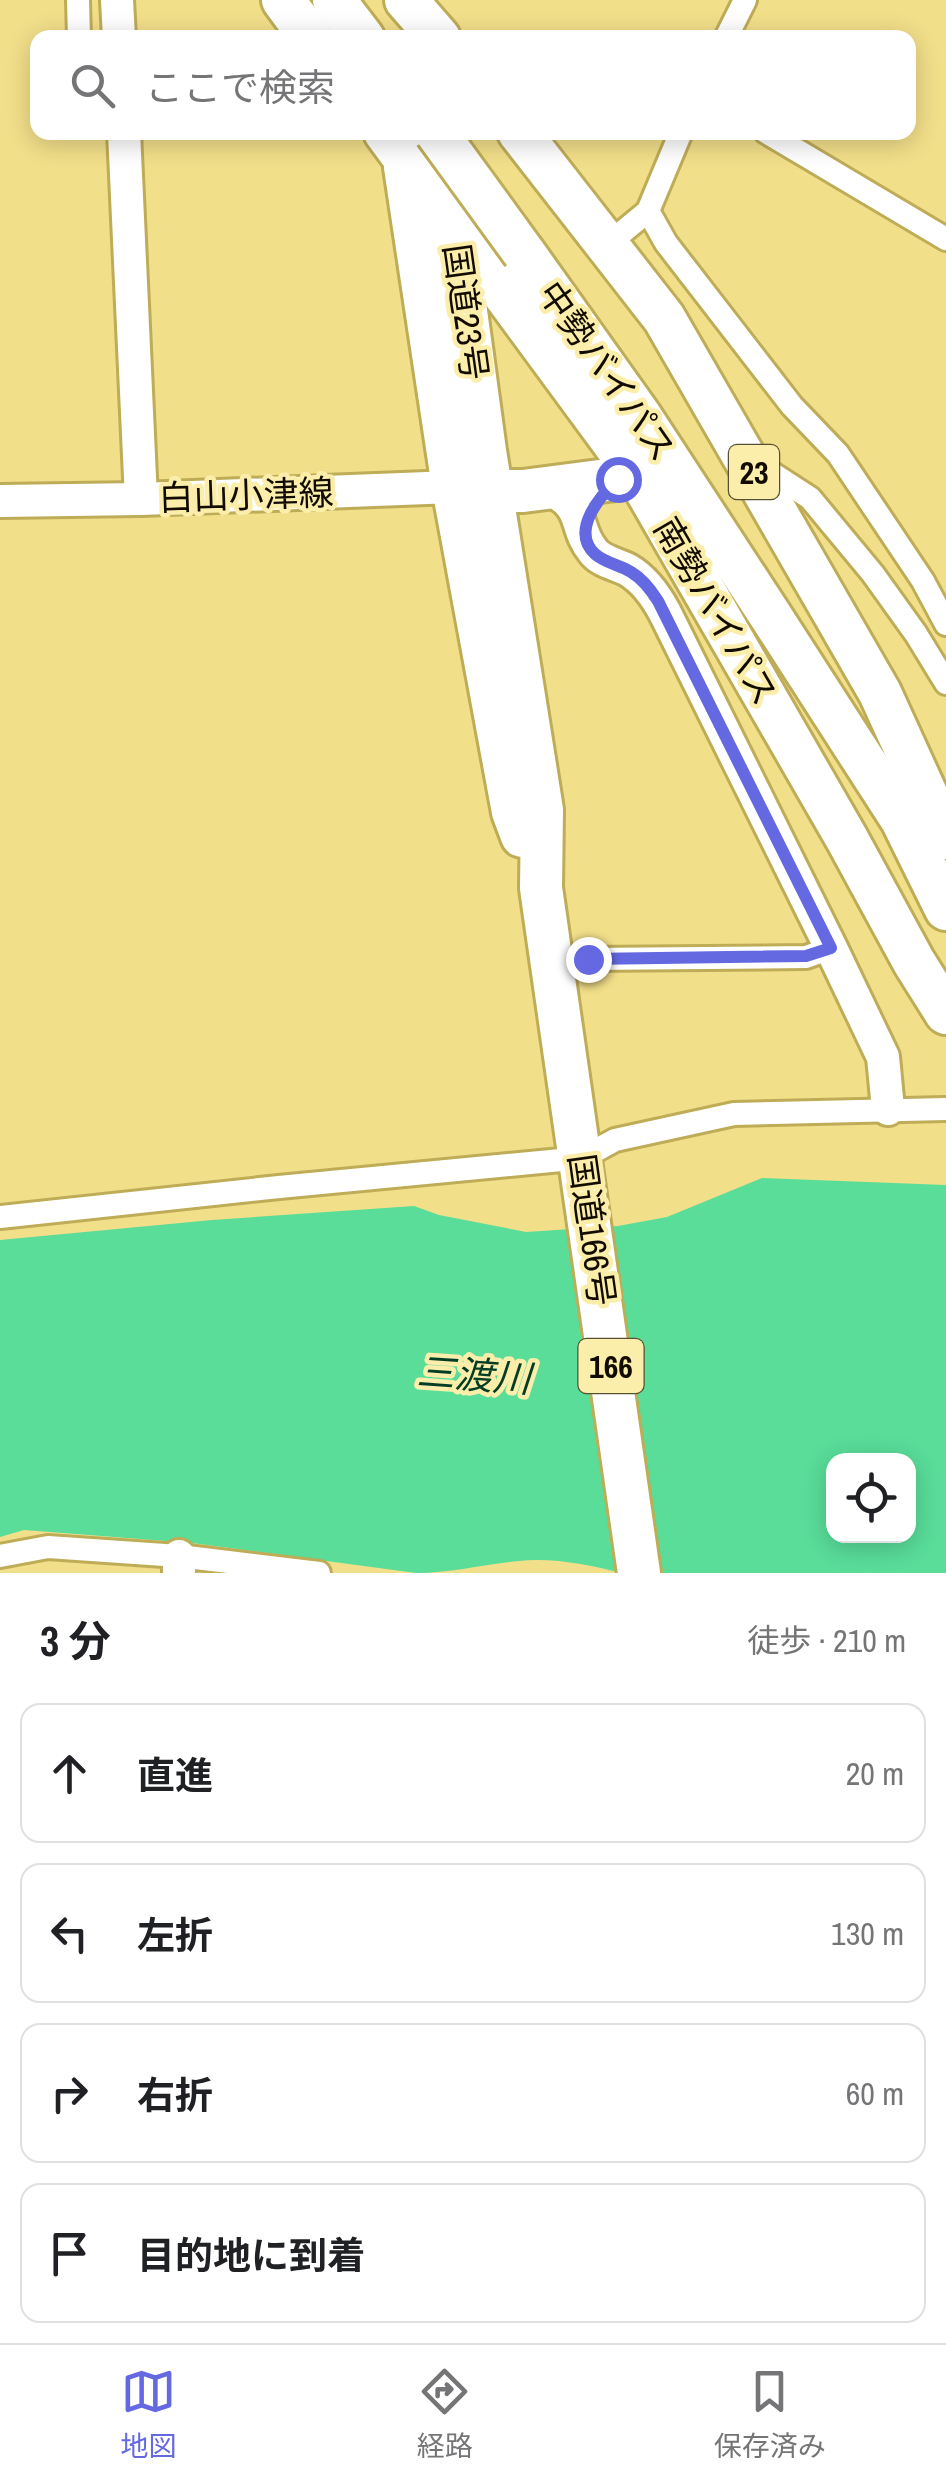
<!DOCTYPE html>
<html lang="ja">
<meta charset="utf-8">
<style>
:root{--surface:#fff;--page:#f6f6f6;--text:#202124;--muted:#757577;--line:#e0e0e0;--accent:#6469e2}
body{margin:0;font-family:"Archivo Narrow","Noto Sans JP",sans-serif;background:var(--page);color:var(--text)}
.controls{position:absolute;right:30px;bottom:30px;display:grid;overflow:hidden;border-radius:20px;box-shadow:0 5px 25px #0003}
.controls button{width:90px;height:90px;display:grid;place-items:center;padding:0;border:0;border-bottom:2px solid var(--line);background:var(--surface);color:var(--text);font:50px sans-serif}
.stop{position:absolute;width:30px;height:30px;margin:-22px;border:8px solid #6469e2;border-radius:50%;background:#fff}
.stop.end{background:#6469e2;border-color:#fff;box-shadow:0 2px 10px #0008}
.list{margin:0;padding:0;list-style:none}
h2{display:flex;justify-content:space-between;align-items:center;height:130px;margin:0;padding:0 40px;font-size:42px}
h2 small{font-size:32px;font-weight:400;color:var(--muted)}
.list li{display:grid;grid-template-columns:65px 1fr auto;gap:30px;align-items:center;box-sizing:border-box;height:140px;margin:0 20px 20px;padding:0 20px;border:2px solid var(--line);border-radius:20px}
.list b{display:block;font-size:38px;white-space:nowrap}
.list em{font-size:32px;font-style:normal;color:var(--muted)}
.icon{flex:none;width:55px;height:55px;fill:none;stroke:currentColor;stroke-width:2;stroke-linecap:round;stroke-linejoin:round}
.map{position:relative;flex:none;width:946px;height:1573px;overflow:hidden}
.search{position:absolute;background:var(--surface);box-shadow:0 5px 25px #0003;left:30px;right:30px;top:30px;height:110px;display:flex;align-items:center;gap:25px;box-sizing:border-box;padding:0 35px;border-radius:20px;color:var(--muted);font-size:38px}
.sheet{height:770px;background:var(--surface)}
nav{display:flex;justify-content:space-around;align-items:center;box-sizing:border-box;height:140px;border-top:2px solid var(--line);background:var(--surface);font-size:28px;color:var(--muted)}
nav a{display:grid;justify-items:center;gap:5px}
nav .on{color:var(--accent)}
.map>svg:first-child{display:block}
</style>
<div class="map">
<svg width="946" height="1573" viewBox="0 0 946 1573">
<rect width="100%" height="100%" fill="#f2df8a"/>
<path fill="#59dd99" fill-rule="evenodd" d="M762,1178L946,1185V1573H622C591,1565 551,1557 519,1561C484,1564 451,1573 416,1573L192,1543L24,1530L0,1537V1240L212,1220L414,1206L439,1215L526,1232L618,1226L667,1217ZM834,1460H908V1536H834Z"/>
<g fill="none" stroke-linecap="round" stroke-linejoin="round">
<g stroke="#beac57" stroke-width="28">
<g id="street">
<polyline points="78,0 79,38"/>
<polyline points="726,38 745,0"/>
<polyline points="766,132 946,239"/>
<polyline points="648,211 666,243 792,406 838,454 923,581 946,624"/>
<polyline points="608,244 648,211 681,132"/>
<polyline points="756,463 810,498 873,574 916,634 946,683"/>
<polyline points="588,959 806,957 831,948"/>
<polyline points="0,1217 279,1187 582,1158 615,1140 734,1114 946,1109"/>
<polyline points="0,1556 48,1547 179,1556 319,1573"/>
</g>
</g>
<g stroke="#beac57" stroke-width="38">
<g id="secondary">
<polyline points="117,0 119,38"/>
<polyline points="124,132 141,499"/>
<path d="M547,488C588,507 572,525 593,551C601,562 617,564 628,570C645,580 656,596 665,613L831,948L883,1057L888,1109"/>
<polyline points="0,501 141,499 453,487 475,489"/>
<polyline points="179,1573 179,1556"/>
</g>
</g>
<g stroke="#beac57" stroke-width="48">
<g id="highway">
<polyline points="283,0 311,38"/>
<polyline points="334,0 363,38"/>
<polyline points="406,0 439,38"/>
<polyline points="385,132 638,476 847,839 914,962 946,1013"/>
<polyline points="438,132 455,230 485,451 542,810 541,888 639,1573"/>
<polyline points="519,132 664,318 880,693 946,838"/>
<polyline points="405,167 453,487 513,812 522,836"/>
<polyline points="524,253 640,416 770,615 902,820 946,909"/>
<polyline points="491,491 523,491 638,476"/>
</g>
</g>
<use href="#street" stroke="#fff" stroke-width="22"/>
<use href="#secondary" stroke="#fff" stroke-width="32"/>
<use href="#highway" stroke="#fff" stroke-width="42"/>
<g stroke="#beac57" stroke-width="48" stroke-linecap="butt">
<polyline id="highway-bridge" points="436,132 524,253"/>
</g>
<use href="#highway-bridge" stroke="#fff" stroke-width="42"/>
</g>
<g fill="none" stroke-linecap="round" stroke-linejoin="round">
<path stroke="#6469e2" stroke-width="12" d="M588,959L806,956L831,948L658,601C651,590 643,579 631,572C620,565 605,563 595,554C570,531 600,496 618,479"/>
</g>
<g text-anchor="middle" dominant-baseline="central" stroke-width="9" stroke-linejoin="round" paint-order="stroke">
<g fill="#fbedaa" stroke="#585033" stroke-width="2.5">
<rect x="729" y="445" width="50" height="54" rx="8"/>
<rect x="578.5" y="1339" width="65" height="54" rx="8"/>
</g>
<g font-size="32" font-weight="bold" fill="#120c00">
<text x="754" y="472">23</text>
<text x="611" y="1366">166</text>
</g>
<g font-size="35" fill="#120c00" stroke="#fbedaa">
<text transform="translate(466 312) rotate(82)">国道23号</text>
<text transform="translate(607 371) rotate(55)">中勢バイパス</text>
<text transform="translate(246 495) rotate(-2)">白山小津線</text>
<text transform="translate(716 611) rotate(60)">南勢バイパス</text>
<text transform="translate(592 1230) rotate(82)">国道166号</text>
</g>
<g font-size="38" font-style="italic" fill="#033d23" stroke="#fbedaa">
<text transform="translate(474 1375) rotate(4)">三渡川</text>
</g>
</g>
</svg>
<div class="controls">
<button><svg class="icon" aria-label="locate" viewBox="0 0 24 24"><circle cx="12" cy="12" r="6"/><path d="M12 2v4M12 18v4M2 12h4M18 12h4"/></svg></button>
</div>
<div class="stop" style="left:618px;top:479px"></div>
<div class="stop end" style="left:588px;top:959px"></div>
<div class="search"><svg class="icon" aria-label="search" viewBox="0 0 24 24"><circle cx="10" cy="10" r="6"/><path d="M15 15l6 6"/></svg>ここで検索</div>
</div>
<section class="sheet">
<h2>3 分<small>徒歩 · 210 m</small></h2>
<ul class="list">
<li><svg class="icon" aria-label="ahead" viewBox="0 0 24 24"><path d="M12 20V5M6 11l6-6 6 6"/></svg><div><b>直進</b></div><em>20 m</em></li>
<li><svg class="icon" aria-label="left" viewBox="0 0 24 24"><path d="M17 20v-9H6M10 6l-5 5 5 5"/></svg><div><b>左折</b></div><em>130 m</em></li>
<li><svg class="icon" aria-label="right" viewBox="0 0 24 24"><path d="M7 20v-9h11M14 6l5 5-5 5"/></svg><div><b>右折</b></div><em>60 m</em></li>
<li><svg class="icon" aria-label="arrive" viewBox="0 0 24 24"><path d="M6 21V4h12l-3 4 3 4H6"/></svg><div><b>目的地に到着</b></div></li>
</ul>
</section>
<nav>
<a class="on"><svg class="icon" aria-label="map" viewBox="0 0 24 24"><path d="M3 6l6-2 6 2 6-2v14l-6 2-6-2-6 2zM9 4v14M15 6v14"/></svg>地図</a>
<a><svg class="icon" aria-label="directions" viewBox="0 0 24 24"><path d="M12 3l9 9-9 9-9-9zM9 14v-3h6M13 9l2 2-2 2"/></svg>経路</a>
<a><svg class="icon" aria-label="saved" viewBox="0 0 24 24"><path d="M7 4h10v16l-5-4-5 4z"/></svg>保存済み</a>
</nav>
